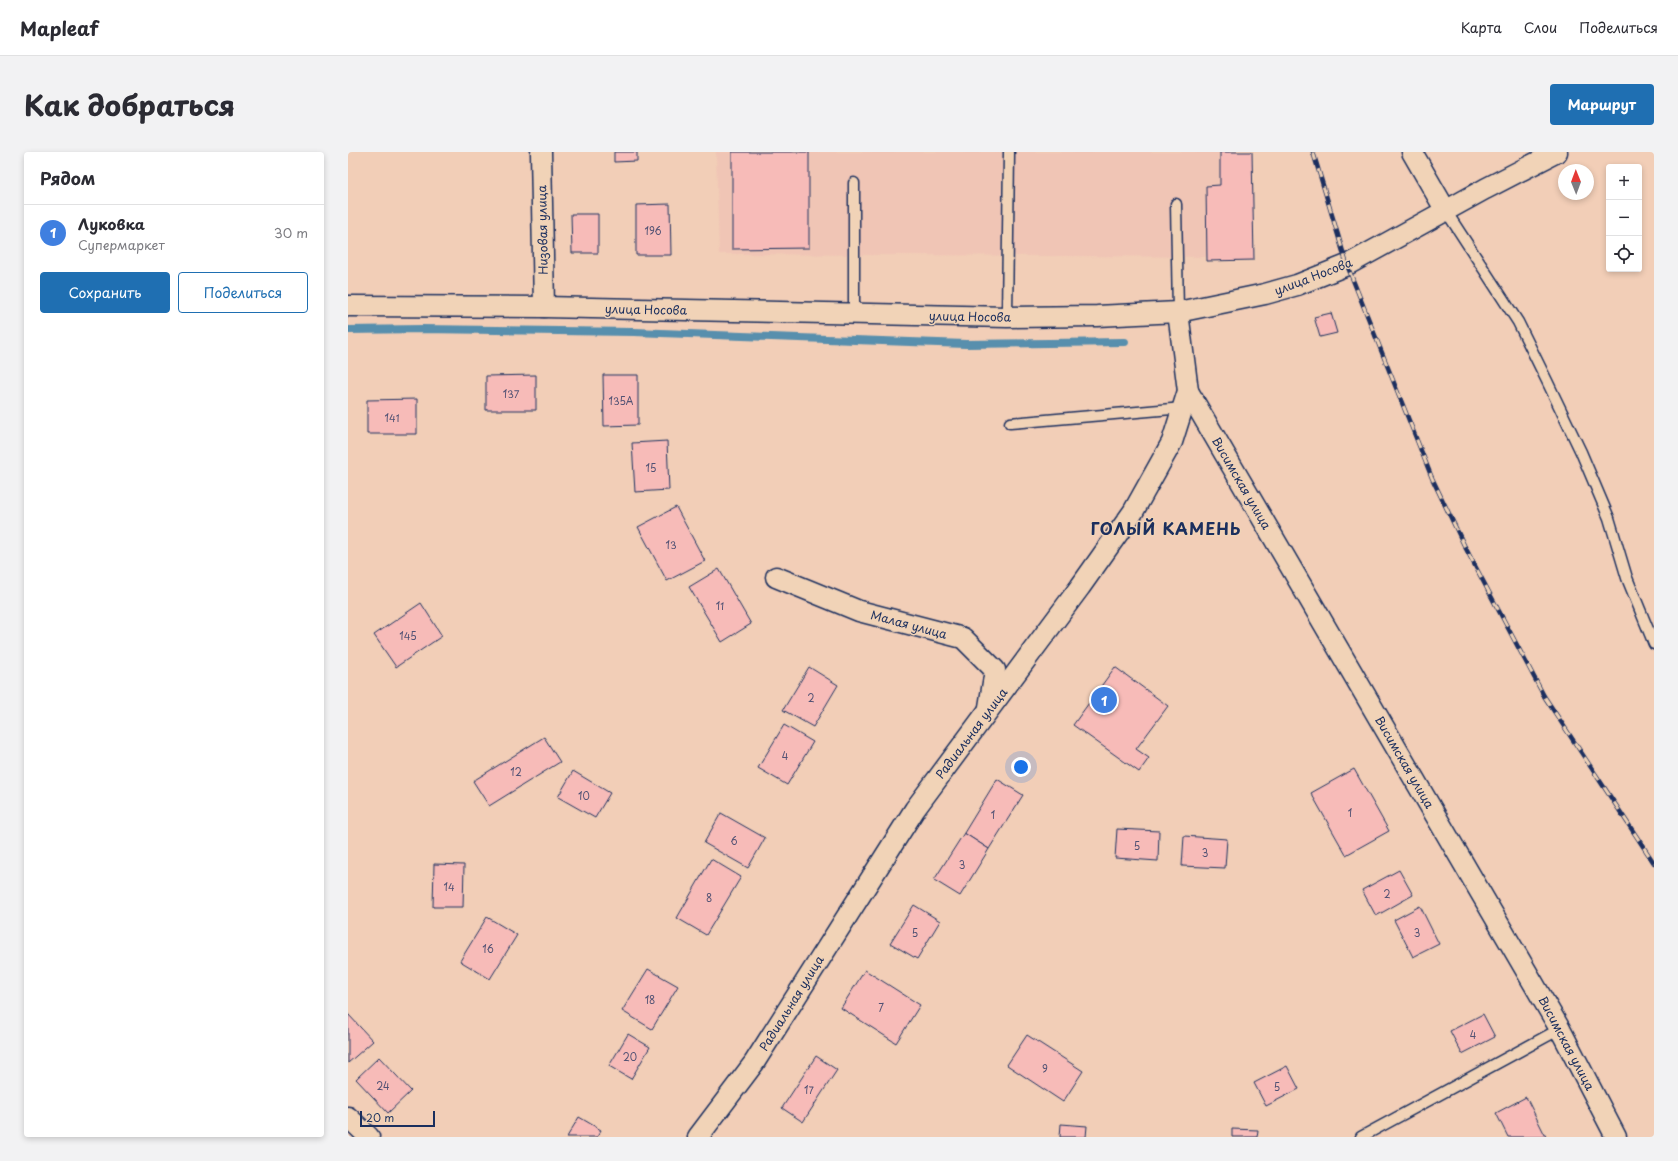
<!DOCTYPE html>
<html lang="ru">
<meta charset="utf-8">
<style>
:root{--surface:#fff;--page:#f2f2f3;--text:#2b2b33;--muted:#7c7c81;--line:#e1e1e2;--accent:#1f6fb2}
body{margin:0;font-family:"Playpen Sans",sans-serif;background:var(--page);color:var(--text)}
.controls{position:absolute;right:12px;top:12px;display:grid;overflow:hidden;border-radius:4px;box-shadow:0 2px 6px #0003}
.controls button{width:36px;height:36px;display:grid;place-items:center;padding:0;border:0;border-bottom:1px solid var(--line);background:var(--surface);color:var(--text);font:20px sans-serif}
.compass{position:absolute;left:1210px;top:12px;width:36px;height:36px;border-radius:50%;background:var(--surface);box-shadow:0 2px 6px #0003;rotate:359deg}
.scale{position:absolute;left:12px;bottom:10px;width:75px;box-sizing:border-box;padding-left:4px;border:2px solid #1b2f5e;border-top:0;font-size:11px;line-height:14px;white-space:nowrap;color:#1b2f5e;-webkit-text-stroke:3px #f1d3b7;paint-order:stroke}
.you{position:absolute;left:673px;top:615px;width:14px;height:14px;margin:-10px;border:3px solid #fff;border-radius:50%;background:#1a73e8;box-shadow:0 0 0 6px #1a73e833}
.badge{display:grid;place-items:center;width:26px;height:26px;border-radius:50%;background:var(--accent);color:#fff;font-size:13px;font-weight:700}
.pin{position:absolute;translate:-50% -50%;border:2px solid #fff;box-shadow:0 1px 4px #0006}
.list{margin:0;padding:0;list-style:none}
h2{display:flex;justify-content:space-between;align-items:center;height:52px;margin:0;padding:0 16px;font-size:17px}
h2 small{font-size:13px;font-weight:400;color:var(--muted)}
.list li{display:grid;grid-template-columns:26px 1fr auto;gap:12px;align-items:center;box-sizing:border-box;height:56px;padding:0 16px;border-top:1px solid var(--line)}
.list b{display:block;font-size:15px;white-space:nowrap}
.list p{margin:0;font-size:13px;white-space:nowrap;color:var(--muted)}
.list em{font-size:13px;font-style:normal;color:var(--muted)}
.actions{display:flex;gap:8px;padding:12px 16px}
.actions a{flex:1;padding:9px 0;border:1px solid var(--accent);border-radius:4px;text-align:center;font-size:14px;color:var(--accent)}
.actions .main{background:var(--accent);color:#fff}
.icon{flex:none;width:22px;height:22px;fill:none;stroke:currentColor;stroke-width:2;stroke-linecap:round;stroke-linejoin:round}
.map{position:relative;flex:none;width:1306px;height:985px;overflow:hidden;border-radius:4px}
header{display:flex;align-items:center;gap:24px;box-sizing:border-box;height:56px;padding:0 20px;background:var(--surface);border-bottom:1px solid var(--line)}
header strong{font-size:19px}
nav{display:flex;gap:22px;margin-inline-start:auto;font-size:14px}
.intro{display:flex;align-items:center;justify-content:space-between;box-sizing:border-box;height:96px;padding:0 24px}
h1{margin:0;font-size:28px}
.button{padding:10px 18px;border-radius:4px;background:var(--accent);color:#fff;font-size:14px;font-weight:700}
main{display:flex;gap:24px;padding:0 24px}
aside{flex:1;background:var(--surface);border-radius:4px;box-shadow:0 2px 6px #0003}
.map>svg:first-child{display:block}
</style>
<header>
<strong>Mapleaf</strong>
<nav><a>Карта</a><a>Слои</a><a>Поделиться</a></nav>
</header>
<div class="intro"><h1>Как добраться</h1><a class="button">Маршрут</a></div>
<main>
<aside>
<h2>Рядом<small></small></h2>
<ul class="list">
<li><span class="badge" style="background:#3f7fe0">1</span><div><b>Луковка</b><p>Супермаркет</p></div><em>30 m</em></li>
</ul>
<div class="actions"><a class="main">Сохранить</a><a>Поделиться</a></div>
</aside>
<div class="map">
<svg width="1306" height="985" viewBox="0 0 1306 985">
<rect width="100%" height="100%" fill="#f2ceb7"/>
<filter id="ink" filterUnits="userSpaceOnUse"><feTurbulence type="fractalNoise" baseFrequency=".025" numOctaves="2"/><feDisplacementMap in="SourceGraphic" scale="8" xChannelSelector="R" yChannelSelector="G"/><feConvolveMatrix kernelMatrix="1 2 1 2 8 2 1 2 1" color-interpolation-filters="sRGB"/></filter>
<g filter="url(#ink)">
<polygon fill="#f0c5b5" points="368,0 891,0 892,105 371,102"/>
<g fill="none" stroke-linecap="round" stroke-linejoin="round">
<polyline stroke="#598fad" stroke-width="8" points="0,178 74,177 286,180 618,192 777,190"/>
</g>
<g fill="#f7bbb8" stroke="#1b2f5e">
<polygon points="266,0 289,0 289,9 266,10"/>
<polygon points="384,0 461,0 461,96 384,97"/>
<polygon points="872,0 904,0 906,108 859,109 858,34 872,33"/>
<polygon points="322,52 323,103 288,103 288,53"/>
<polygon points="223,62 250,62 250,101 224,101"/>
<polygon points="983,161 989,181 972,185 966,165"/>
<polygon points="188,223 188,258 138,258 138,224"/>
<polygon points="255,223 290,223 290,273 256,274"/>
<polygon points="69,247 69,282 19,282 19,248"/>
<polygon points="319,289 321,338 287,340 284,291"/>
<polygon points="328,355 357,409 319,429 290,375"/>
<polygon points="371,417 403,472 374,490 341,435"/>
<polygon points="73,451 94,484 48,515 26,483"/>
<polygon points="461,515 490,533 465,575 435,558"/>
<polygon points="767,515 820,554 788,597 801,606 791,620 725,573"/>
<polygon points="436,573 465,590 439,633 410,616"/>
<polygon points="196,585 212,610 141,654 125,629"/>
<polygon points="1006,617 1041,679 998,703 963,641"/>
<polygon points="225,619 262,641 247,666 210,645"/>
<polygon points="649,627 675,643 641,697 616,681"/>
<polygon points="373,661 417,686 400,716 356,691"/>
<polygon points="769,677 811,679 810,709 767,706"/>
<polygon points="616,681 641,697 612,744 586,728"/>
<polygon points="836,684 879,687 877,716 834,714"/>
<polygon points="363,707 393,725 358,783 329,766"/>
<polygon points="86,712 116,713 115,755 85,755"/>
<polygon points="1051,718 1065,743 1028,764 1014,738"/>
<polygon points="566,753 592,769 569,807 542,791"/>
<polygon points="1072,754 1091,792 1065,805 1046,768"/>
<polygon points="139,765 169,783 142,827 112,809"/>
<polygon points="300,817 330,834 304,877 274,859"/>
<polygon points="517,818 572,853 548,891 493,856"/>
<polygon points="0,862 25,889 0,911"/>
<polygon points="1135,862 1147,885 1114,902 1102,879"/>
<polygon points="280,882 302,895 283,927 261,914"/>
<polygon points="679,883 735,919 715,950 659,913"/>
<polygon points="468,904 489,918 455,970 434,956"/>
<polygon points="31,905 63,939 40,961 8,927"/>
<polygon points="939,914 951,937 918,954 906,931"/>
<polygon points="1178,945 1198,985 1160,985 1148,961"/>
<polygon points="231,965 253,978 249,985 219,985"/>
<polygon points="713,972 739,974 738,985 712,985"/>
<polygon points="884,977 910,978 909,985 884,985"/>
</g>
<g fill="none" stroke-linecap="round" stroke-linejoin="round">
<g stroke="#1b2f5e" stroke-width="13">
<g id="lane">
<polyline points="506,31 506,162"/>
<polyline points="828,52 830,160"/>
<polyline points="1098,59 1170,170 1199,229 1233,300 1261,366 1279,426 1306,492"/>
<polyline points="659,165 661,0"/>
<polyline points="662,271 835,256"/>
<polyline points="1013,985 1212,877"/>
</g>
</g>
<g stroke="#1b2f5e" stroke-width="23">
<g id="street">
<polyline points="193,0 196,155"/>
<polyline points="1064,0 1098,59"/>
<polyline points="0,154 196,155 659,165 749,164 830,160 917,142 949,133 999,113 1137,37 1209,0"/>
<polyline points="840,239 1212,877 1268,985"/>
<polyline points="428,425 511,459 615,486 647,518 641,555"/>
<polyline points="0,965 21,985"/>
<polyline points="350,985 406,911 567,657 732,435 785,360 824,290 840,239 830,160"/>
</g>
</g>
<use href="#lane" stroke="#f1d3b7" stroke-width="10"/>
<use href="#street" stroke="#f1d3b7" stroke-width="20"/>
<g stroke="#1b2f5e" stroke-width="4.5">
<polyline id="rail" points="965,0 999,113 1084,326 1116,393 1196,544 1306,711"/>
</g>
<use href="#rail" stroke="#f1d3b7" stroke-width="3" stroke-dasharray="9" stroke-linecap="butt"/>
</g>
</g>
<g text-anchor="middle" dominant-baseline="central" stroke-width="3" stroke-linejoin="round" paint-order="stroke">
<g font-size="10" fill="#525274">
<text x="305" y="78">196</text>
<text x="163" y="241">137</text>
<text x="273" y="248">135А</text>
<text x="44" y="265">141</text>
<text x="303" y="315">15</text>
<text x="323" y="392">13</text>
<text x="372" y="453">11</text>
<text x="60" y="483">145</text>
<text x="463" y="545">2</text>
<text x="437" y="603">4</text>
<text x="168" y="619">12</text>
<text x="236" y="643">10</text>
<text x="1002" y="660">1</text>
<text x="645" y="662">1</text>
<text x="386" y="688">6</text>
<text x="789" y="693">5</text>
<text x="857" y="700">3</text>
<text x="614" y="712">3</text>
<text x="101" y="734">14</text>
<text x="1039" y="741">2</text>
<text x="361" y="745">8</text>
<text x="567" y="780">5</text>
<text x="1069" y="780">3</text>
<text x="140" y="796">16</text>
<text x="302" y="847">18</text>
<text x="533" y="855">7</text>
<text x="1125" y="882">4</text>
<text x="282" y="904">20</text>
<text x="697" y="916">9</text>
<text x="35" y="933">24</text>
<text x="929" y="934">5</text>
<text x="461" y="937">17</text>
</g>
<g font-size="12" fill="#1b2f5e" stroke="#f1d3b7">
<text transform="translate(194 78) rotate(-91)">Низовая улица</text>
<text transform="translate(965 124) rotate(-21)">улица Носова</text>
<text transform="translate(298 157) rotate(1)">улица Носова</text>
<text transform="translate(622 164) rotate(1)">улица Носова</text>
<text transform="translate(894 331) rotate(60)">Висимская улица</text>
<text transform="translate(561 472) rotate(15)">Малая улица</text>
<text transform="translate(623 581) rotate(-53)">Радиальная улица</text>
<text transform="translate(1057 610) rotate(60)">Висимская улица</text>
<text transform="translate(443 851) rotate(-58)">Радиальная улица</text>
<text transform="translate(1219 891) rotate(62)">Висимская улица</text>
</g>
<g font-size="16" font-weight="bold" letter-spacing="1" fill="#1b2f5e" stroke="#f1d3b7">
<text x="818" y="376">ГОЛЫЙ КАМЕНЬ</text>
</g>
</g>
</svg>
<div class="controls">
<button>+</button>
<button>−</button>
<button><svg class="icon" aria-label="locate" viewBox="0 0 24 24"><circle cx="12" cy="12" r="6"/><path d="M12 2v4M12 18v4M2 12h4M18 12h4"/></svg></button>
</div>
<svg class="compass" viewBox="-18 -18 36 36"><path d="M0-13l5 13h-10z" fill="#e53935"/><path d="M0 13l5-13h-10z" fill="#7c7c81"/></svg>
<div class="scale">20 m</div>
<div class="you"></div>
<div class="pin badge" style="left:756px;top:548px;background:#3f7fe0">1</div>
</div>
</main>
